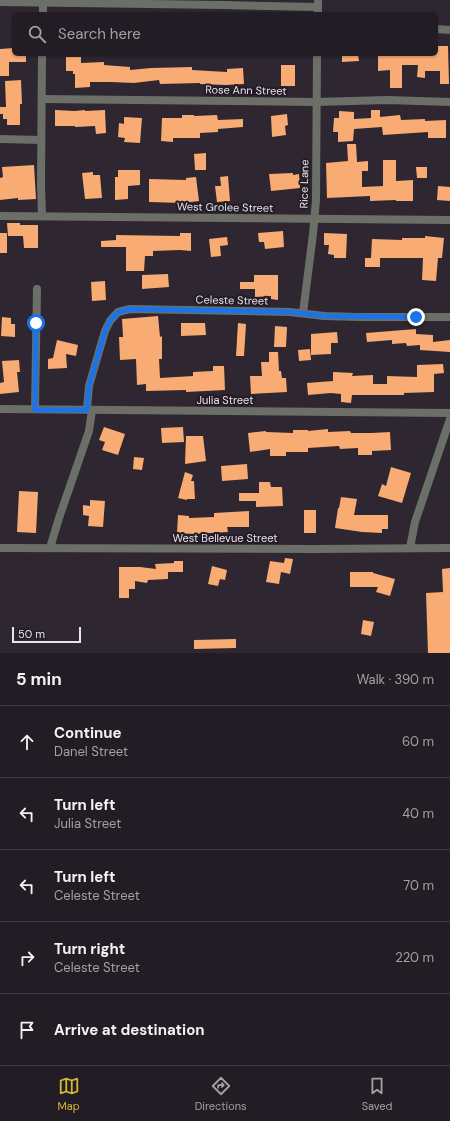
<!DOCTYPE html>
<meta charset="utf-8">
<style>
:root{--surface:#221c24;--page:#2a252c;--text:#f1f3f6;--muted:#a2a1a6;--line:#3f3a41;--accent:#d1b736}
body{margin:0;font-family:"DM Sans",sans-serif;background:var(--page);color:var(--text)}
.scale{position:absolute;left:12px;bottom:10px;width:69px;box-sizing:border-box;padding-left:4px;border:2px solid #e9e3ea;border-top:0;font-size:11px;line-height:14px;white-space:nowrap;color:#e9e3ea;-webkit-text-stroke:3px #241c26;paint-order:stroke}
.stop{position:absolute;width:12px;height:12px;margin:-9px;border:3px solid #1a73e8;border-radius:50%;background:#fff}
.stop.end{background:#1a73e8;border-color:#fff;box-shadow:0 1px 4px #0008}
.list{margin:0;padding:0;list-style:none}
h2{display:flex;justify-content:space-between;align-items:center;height:52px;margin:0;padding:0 16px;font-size:17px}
h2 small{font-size:13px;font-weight:400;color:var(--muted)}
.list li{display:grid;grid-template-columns:26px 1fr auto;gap:12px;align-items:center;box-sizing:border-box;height:72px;padding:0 16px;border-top:1px solid var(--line)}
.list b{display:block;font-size:15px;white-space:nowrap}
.list p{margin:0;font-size:13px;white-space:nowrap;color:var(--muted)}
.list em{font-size:13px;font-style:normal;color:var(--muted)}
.icon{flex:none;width:22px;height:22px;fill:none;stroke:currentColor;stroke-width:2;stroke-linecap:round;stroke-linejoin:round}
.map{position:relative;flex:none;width:450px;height:653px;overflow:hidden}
.search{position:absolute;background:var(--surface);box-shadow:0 1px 3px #0004;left:12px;right:12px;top:12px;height:44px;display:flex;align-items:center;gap:10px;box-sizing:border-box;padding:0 14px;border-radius:6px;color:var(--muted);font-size:15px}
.sheet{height:412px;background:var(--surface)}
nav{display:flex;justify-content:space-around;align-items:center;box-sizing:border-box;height:56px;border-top:1px solid var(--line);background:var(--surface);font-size:11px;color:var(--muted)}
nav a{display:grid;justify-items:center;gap:2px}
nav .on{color:var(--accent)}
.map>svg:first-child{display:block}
</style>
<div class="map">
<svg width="450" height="653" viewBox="0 0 450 653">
<rect width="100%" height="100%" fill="#2e2630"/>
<g fill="#f8ab72">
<polygon points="436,46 448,46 449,84 440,84 440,71 425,71 425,78 417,77 418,65 402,65 402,88 390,88 390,70 378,71 378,54 436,54"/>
<polygon points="14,48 14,54 26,54 26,62 9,62 9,76 0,76 0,49"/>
<polygon points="342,54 358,54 359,61 342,62"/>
<polygon points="66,57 81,57 81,63 104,62 104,65 130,67 130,70 151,68 192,67 192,70 227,72 227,69 243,68 244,84 226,85 200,84 200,83 160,84 159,80 134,83 111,82 90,82 90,87 75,88 75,74 73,74 73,71 66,71"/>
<rect x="281" y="65" width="14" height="21"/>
<polygon points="21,80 22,104 20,104 20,125 7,125 7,119 3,119 3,114 0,114 0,107 6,107 5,81"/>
<polygon points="55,110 75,111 85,110 85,111 105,110 106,133 96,134 95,126 75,127 75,126 55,126"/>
<polygon points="371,110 380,110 380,117 400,115 401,120 425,119 425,121 446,120 446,138 428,138 428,132 383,135 382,127 354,129 353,141 338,142 338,132 333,132 334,118 339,118 339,111 354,112 354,119 371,118"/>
<polygon points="287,114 288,125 285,126 286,135 272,137 271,116"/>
<polygon points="182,115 194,115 194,116 217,115 218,120 243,119 243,127 218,129 218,132 200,133 200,138 173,138 173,142 161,141 162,118 182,118"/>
<polygon points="124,117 142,118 140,143 124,142 125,138 118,137 119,123 124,124"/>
<polygon points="347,144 356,144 357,162 368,161 368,171 362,171 362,187 383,186 383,160 396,160 396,181 413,180 413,201 396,201 396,200 370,201 370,196 327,198 326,163 348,161"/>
<polygon points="206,153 206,170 195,170 194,154"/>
<polygon points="34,165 36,199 18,200 18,198 0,200 0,178 3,177 2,167"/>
<polygon points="416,167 427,167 427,178 417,178"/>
<polygon points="118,170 140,170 140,185 128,186 128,199 115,200 115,177 118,177"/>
<polygon points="93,172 93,175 100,175 102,198 85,199 82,173"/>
<polygon points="293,173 293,175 299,174 300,188 271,191 269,174"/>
<polygon points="228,176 230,201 217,202 215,186 221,186 220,177"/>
<polygon points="196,177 199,201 182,203 149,202 149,179 186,180 186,178"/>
<polygon points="438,186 450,187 450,201 437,200"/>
<polygon points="7,223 20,223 20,225 38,225 38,248 24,248 23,236 8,236"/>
<polygon points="283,231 284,247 265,249 264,242 259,242 258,233"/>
<rect x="0" y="233" width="7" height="20"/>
<polygon points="180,233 191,233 191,251 180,250 153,251 153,256 145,256 144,271 126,271 126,247 101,247 101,241 116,240 116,235 180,236"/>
<polygon points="324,233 347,234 346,258 334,258 334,255 328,254 329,245 324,245"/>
<polygon points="425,236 444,238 442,258 438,258 436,281 422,280 423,258 380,258 380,267 365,267 365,258 371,258 372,239 402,240 402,238 425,238"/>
<polygon points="227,237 228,245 220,246 221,256 211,257 209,239"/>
<polygon points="168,274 169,287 142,289 142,275"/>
<polygon points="254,275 278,275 278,300 271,299 271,296 255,297 255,289 240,289 240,282 254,282"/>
<polygon points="105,281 106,300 92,301 91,282"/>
<polygon points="158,316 160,337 162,336 162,359 159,359 160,378 193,376 193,372 213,371 213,366 224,366 225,390 186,392 186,390 146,391 146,384 137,385 136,359 120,360 119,337 123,337 122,319"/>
<polygon points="2,317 11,318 11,324 15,324 15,337 1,336"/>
<polygon points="181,323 205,323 206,335 181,336"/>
<polygon points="238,323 246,324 244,356 236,356"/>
<polygon points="275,326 287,327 286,347 274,347"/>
<polygon points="416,329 416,334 433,335 433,342 450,340 450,352 420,350 420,345 407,346 406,343 392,344 392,340 367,342 366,333"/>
<polygon points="337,332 338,343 331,343 331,354 311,355 311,334"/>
<polygon points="57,340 78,345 76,356 66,354 67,368 48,369 48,359 53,358"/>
<polygon points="310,349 311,360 299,361 298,350"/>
<polygon points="269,352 278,352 279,371 281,371 282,378 286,378 287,392 251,394 250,376 262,376 261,362 269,362"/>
<polygon points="19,360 20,372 17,372 19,392 0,394 0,383 4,382 2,361"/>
<polygon points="443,364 444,373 434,374 434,392 404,393 404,395 352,395 351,403 341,402 341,394 331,393 308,395 307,383 333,381 333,372 353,373 352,376 373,375 373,384 387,384 387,376 417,377 417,365"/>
<polygon points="104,427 125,434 118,455 102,450 105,442 99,440"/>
<polygon points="183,427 184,442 162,443 161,428"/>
<polygon points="328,429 328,432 350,431 351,433 371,433 390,432 391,450 372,451 372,455 358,455 358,448 340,449 339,446 308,448 308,452 286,452 286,456 270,456 270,449 250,452 248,433 266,431 266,432 293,433 293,430 308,430 308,431"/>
<polygon points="186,436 203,436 206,461 185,464"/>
<polygon points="134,457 144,458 142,470 133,469"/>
<polygon points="247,464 248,479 222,481 221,466"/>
<polygon points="391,467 411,473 402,503 378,496 382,484 386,486"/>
<polygon points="185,472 193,475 191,481 194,481 195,499 187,499 187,500 178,498"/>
<polygon points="259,482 270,482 271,487 282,487 283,506 256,507 256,501 239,501 239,493 259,493"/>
<polygon points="19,491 38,492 36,533 17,532"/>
<polygon points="341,497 357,499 354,515 388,515 388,529 382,529 382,533 362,532 335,528 338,508 339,508"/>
<polygon points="90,500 105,501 103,527 88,526 89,516 83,515 83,505 90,506"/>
<rect x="304" y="510" width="12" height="23"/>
<polygon points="249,511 249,527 227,527 228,532 210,533 194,534 177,533 178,515 189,516 189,518 214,517 214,513"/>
<polygon points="285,558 293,559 290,574 281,572 279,584 266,582 270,561 284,563"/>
<polygon points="174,561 183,561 183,572 168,572 168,579 148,580 147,583 135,581 135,589 129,589 129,598 119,598 119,567 140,567 156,569 155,564 174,563"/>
<polygon points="212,566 227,570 225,580 220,579 218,586 208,584"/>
<polygon points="450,568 450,653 428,653 426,593 443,592 442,569"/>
<polygon points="350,572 373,572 373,573 395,579 390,596 376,592 378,587 350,587"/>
<polygon points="363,620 374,622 371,636 361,634"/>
<polygon points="236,639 236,648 194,649 194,640"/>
</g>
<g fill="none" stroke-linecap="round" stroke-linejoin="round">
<g stroke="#6c6f68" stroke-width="8">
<polyline points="0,2 224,5 318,7"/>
<polyline points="43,14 43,0"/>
<polyline points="318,14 318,0"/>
<polyline points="436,29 450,30"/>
<polyline points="42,54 41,184 42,216"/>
<polyline points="42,99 316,102 387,100 450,102"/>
<polyline points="0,139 41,140"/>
<polyline points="0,216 450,220"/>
<polyline points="303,313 313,234 316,200 317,54"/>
<polyline points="0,409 450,413"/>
<polyline points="35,409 37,289"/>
<polyline points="87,409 89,386 105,331 110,321 118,312 130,309 290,312 324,316 359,317 450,317"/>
<polyline points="0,548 314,549 450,548"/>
<polyline points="50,548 59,518 89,431 92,410"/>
<polyline points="410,548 415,522 450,419"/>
</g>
</g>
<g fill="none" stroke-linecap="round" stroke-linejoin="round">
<polyline stroke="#1a73e8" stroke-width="5" points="36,323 35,410 87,410 89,386 105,331 110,321 118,312 130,309 290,312 324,316 416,317"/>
</g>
<g text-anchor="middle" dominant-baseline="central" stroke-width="4" stroke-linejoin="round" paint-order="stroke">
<g font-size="11" fill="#e9e3ea" stroke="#241c26">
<text transform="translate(246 90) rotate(1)">Rose Ann Street</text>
<text transform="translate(304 184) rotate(-89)">Rice Lane</text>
<text transform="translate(225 207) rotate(1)">West Grolee Street</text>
<text transform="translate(232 300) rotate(1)">Celeste Street</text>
<text x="225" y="400">Julia Street</text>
<text x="225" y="538">West Bellevue Street</text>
</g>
</g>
</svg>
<div class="scale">50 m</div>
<div class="stop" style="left:36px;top:323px"></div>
<div class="stop end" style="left:416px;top:317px"></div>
<div class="search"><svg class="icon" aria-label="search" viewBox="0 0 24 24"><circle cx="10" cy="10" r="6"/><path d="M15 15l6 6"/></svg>Search here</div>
</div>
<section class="sheet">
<h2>5 min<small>Walk · 390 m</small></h2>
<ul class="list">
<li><svg class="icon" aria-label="ahead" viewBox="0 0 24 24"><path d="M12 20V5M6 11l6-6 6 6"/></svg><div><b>Continue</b><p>Danel Street</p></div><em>60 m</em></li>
<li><svg class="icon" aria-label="left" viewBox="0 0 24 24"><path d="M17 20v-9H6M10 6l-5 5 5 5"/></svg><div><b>Turn left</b><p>Julia Street</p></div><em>40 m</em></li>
<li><svg class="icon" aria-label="left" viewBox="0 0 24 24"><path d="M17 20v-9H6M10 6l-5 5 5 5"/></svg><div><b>Turn left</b><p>Celeste Street</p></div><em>70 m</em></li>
<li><svg class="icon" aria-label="right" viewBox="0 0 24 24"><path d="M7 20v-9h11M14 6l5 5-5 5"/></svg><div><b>Turn right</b><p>Celeste Street</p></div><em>220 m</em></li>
<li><svg class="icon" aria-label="arrive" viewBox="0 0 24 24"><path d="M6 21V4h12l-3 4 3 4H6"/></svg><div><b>Arrive at destination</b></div></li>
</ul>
</section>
<nav>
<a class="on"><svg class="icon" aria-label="map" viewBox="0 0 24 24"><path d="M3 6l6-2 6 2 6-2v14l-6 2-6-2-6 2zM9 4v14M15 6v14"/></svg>Map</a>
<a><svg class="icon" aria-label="directions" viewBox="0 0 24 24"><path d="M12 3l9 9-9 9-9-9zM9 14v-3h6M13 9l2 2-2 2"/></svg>Directions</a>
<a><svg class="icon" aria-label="saved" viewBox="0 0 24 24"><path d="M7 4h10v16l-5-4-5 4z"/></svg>Saved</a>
</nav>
